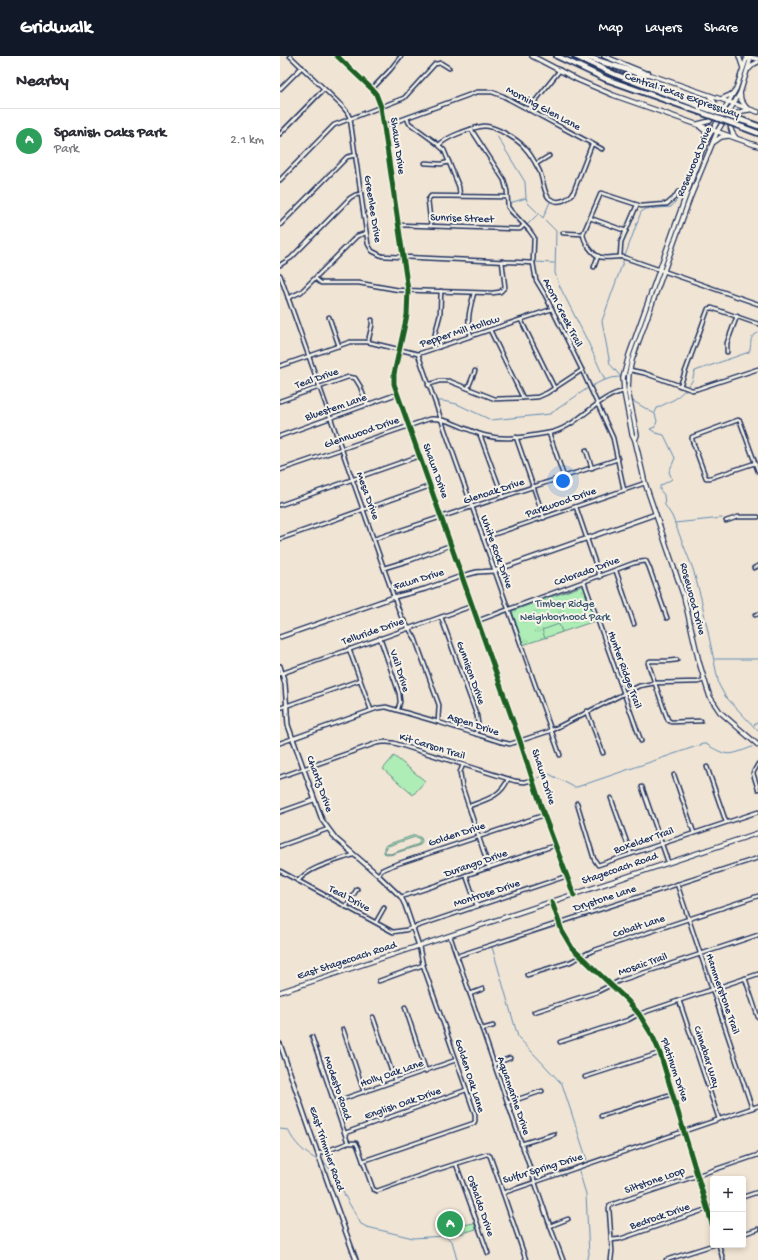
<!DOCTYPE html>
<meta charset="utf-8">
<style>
:root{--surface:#fff;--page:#f2f2f3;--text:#2b2b33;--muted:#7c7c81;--line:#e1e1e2;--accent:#111827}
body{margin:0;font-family:"Gochi Hand",sans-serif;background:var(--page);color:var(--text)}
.controls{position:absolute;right:12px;bottom:12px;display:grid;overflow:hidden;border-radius:4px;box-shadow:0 2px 6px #0003}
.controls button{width:36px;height:36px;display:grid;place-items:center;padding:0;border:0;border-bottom:1px solid var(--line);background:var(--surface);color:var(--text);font:20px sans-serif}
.you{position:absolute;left:283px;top:425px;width:14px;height:14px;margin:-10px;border:3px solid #fff;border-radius:50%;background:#1a73e8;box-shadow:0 0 0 6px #1a73e833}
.badge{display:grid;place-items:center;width:26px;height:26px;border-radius:50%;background:var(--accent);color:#fff;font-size:13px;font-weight:700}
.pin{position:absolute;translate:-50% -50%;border:2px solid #fff;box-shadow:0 1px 4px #0006}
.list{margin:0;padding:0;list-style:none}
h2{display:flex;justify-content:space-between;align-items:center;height:52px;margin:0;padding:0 16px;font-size:17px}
h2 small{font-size:13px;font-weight:400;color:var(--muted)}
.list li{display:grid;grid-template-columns:26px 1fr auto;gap:12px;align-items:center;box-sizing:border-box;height:64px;padding:0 16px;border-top:1px solid var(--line)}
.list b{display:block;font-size:15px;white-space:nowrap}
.list p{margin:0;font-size:13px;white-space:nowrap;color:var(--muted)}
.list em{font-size:13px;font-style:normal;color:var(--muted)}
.map{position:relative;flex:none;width:478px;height:1204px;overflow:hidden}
header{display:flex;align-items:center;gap:24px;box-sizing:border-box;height:56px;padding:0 20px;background:var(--accent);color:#fff}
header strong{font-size:19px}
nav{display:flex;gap:22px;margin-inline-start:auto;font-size:14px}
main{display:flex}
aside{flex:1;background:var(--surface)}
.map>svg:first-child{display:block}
</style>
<header>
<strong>Gridwalk</strong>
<nav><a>Map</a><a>Layers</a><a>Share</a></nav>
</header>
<main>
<aside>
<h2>Nearby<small></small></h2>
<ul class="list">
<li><span class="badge" style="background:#2e9e5b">A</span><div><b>Spanish Oaks Park</b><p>Park</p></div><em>2.1 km</em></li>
</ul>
</aside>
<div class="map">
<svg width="478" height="1204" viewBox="0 0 478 1204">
<defs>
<pattern id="park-tufts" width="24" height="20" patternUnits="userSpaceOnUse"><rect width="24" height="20" fill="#aeeeb6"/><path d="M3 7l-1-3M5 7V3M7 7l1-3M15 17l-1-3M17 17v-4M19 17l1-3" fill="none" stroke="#95cc9f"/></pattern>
</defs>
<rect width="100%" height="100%" fill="#f0e4d4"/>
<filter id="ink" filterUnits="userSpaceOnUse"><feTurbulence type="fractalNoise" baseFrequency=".025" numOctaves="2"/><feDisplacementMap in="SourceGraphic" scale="8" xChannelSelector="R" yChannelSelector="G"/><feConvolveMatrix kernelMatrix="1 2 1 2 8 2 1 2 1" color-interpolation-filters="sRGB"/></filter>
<g filter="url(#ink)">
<g fill="url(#park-tufts)" stroke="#648e8a">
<polygon points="305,529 318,564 243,589 232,555"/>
<polygon points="173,1158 178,1170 194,1167 196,1173 180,1178 169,1176 158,1163"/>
</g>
<g fill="#aeeeb6" stroke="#648e8a" fill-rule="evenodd">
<polygon points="279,568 282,576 265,582 262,574"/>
<polygon points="114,700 145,725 133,739 103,713"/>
<path d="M135,779L141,782L142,785L140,789L110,799L104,797V792L106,789ZM135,781L140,783L139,788L110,798L105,796V793L108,790Z"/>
</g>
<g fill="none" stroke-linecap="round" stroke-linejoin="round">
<g stroke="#618cb5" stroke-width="1">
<polyline points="217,80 245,126 246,142"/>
<polyline points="230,147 246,142 248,147 276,175 275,217 279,229 308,286 325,324"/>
<polyline points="263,162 270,146"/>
<polyline points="246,170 258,158"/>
<polyline points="345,200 361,156 366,153 391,151 400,140"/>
<polyline points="255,206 274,207"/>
<polyline points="341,321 330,308 322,265 344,203"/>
<path d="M312,330C321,325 330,321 341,321"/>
<path d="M408,331L412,325L415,315L469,296C473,287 467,282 478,277"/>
<polyline points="156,345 163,345 177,348 211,364 270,358 308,332"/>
<polyline points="353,345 375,358 377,365 375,371 370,373 376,377 384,379 395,402 389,416 392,423 380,430 380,434 384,439 385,449 392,460 413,513 421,542 439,629 445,640 478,675"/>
<polyline points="375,357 377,352 395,343 405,334"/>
<polyline points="395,467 442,462"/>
<polyline points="435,603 478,603"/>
<polyline points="474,669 478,666"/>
<path d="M257,722L269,718L294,731H297L423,688H426C448,701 448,700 472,691"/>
<polyline points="212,891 238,981 282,1028 307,1104"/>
<path d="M0,1073L8,1074C14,1087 25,1098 38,1104"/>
<polyline points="43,1106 45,1107 59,1125 66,1142 81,1168 87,1171 133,1182 164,1180 172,1185 177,1204"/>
<polyline points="299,1115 306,1138 309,1199 306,1204"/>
</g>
<g stroke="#1b2f5e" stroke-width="5.5">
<g id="minor">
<polyline points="10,0 62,50 67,56 70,62 88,188 92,195 102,200 253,207"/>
<polyline points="0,33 22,11"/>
<polyline points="92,33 110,14 121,0"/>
<polyline points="248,54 280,14"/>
<polyline points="127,62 129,67 155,86 164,94 179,131 180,140"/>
<polyline points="104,70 197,36 212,36 223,40 322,93"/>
<polyline points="191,73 224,124 227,135 228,151 231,155 249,174 254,181 253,207 256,224 265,239 302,314 333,382 344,434"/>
<polyline points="0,78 44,33"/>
<path d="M159,89C165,83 172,80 180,77C188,74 195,71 204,70C215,70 237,83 244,91C250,97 255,106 259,114C263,122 264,138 269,142C277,149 288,144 293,137L312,88"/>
<polyline points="145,107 161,108 169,106"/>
<polyline points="256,108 269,100"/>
<polyline points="0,124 54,69 124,42 155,8 161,7 169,12"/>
<path d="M407,138L398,136L394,142L387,148L361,150L321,137L303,178C304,186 312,198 320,201C327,203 336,200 343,201L478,248"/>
<polyline points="310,162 346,175"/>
<polyline points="0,169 67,101 76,99"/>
<polyline points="119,169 235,173 240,173 244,169"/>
<polyline points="151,170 148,144 151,140 227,141"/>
<polyline points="283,177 303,178"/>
<polyline points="340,201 341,186 357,149"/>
<polyline points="0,209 11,202 70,142 75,139 81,138"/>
<polyline points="314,211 318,200"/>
<polyline points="0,219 114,541 121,560 135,582 159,649 158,666"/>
<polyline points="36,223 41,227 79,227 119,234 212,237 220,236 225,231 222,205"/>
<polyline points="8,242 21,236 77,180 86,177"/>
<polyline points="49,261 59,290"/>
<polyline points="241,264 275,333"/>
<polyline points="210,274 243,342"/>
<path d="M191,280C186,265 190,252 194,237"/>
<polyline points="88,286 92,269 92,264"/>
<polyline points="159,291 155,278 160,259 161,235"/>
<polyline points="447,296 447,287 457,260"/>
<polyline points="138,298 280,699"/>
<polyline points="0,310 70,286 88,286 138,298 272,253"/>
<polyline points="350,314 364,317 412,334 417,333 478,313"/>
<polyline points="148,329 159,325 169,325 215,343 243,342 258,341 267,337 302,314"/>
<polyline points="400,330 428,253 432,252 478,268"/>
<polyline points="188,332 195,315"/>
<polyline points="0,345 68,321 75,322 80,330 87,349"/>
<polyline points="269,377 284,421"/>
<polyline points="200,379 223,441"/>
<polyline points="0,380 117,338"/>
<polyline points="236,381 264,462"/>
<polyline points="306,394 312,412"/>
<polyline points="475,407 430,422 426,422 412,384 412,381 458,364 460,365 478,415"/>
<path d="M0,414L149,363C169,361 188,376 207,380C226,385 249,380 268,377C297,373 317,339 345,335"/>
<polyline points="0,449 139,400"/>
<polyline points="296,451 320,521"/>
<polyline points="446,465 458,461 478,461"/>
<polyline points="203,482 365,427"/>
<polyline points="0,483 150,430"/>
<polyline points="94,483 338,403"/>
<polyline points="104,512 131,504 171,489"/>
<polyline points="474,512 478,510"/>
<polyline points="336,515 354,568"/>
<polyline points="304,526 361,685"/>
<polyline points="475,559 478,558"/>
<polyline points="161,561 197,660 198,668 196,678"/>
<polyline points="197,565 354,507 366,505 369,511 387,562"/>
<polyline points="100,582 119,637 120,646 118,653"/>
<polyline points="69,593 91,654"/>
<polyline points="397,604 388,605 370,605 368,607 386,659 388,664 391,666 421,665"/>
<polyline points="0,618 192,550"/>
<polyline points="0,652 80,624"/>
<polyline points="307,655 323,697"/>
<polyline points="0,687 98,652 106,651 158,666 221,686 230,688 270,675 359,630 375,627 418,626 424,624"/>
<polyline points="478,708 473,717 478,733"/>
<polyline points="183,709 180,716 182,730 209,812"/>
<polyline points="427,711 446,766"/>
<polyline points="394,719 414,777"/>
<polyline points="0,721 97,687 105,686 114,687 235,725 244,726 253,724"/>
<polyline points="362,731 388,806"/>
<polyline points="331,742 351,798"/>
<polyline points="297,747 314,803 318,809 478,756"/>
<path d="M189,750C205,744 221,741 228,723"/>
<polyline points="0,756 34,744"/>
<polyline points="0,790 48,773"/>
<polyline points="0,815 113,876 126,874 287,820"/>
<polyline points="98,819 102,814 111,810 264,759"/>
<polyline points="186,819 197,850"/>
<path d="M18,825C29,811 56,805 73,799"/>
<polyline points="397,828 472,1052"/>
<polyline points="121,841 276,789"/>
<polyline points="272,846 282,875 292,892 347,944 359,958 373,981 380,997 433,1171"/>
<polyline points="66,851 77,833"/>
<polyline points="96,866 104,852"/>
<polyline points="170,880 270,1170 283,1204"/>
<polyline points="177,900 478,802"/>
<polyline points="247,919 290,906 312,895 478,840"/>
<polyline points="465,922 478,961"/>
<polyline points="99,925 143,909"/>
<polyline points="190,938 203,933"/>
<polyline points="399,944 439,1063"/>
<polyline points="125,951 146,1015"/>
<polyline points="254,956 317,936 339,925 478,879"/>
<polyline points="93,961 115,1025"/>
<polyline points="63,973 84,1036"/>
<polyline points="202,973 213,970"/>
<polyline points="32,981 68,1087"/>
<polyline points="280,986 348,964 359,958 478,918"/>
<polyline points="214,1008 230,1002"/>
<polyline points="305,1021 380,997"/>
<polyline points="54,1046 176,1004"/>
<polyline points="227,1047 262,1035"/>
<polyline points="321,1060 392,1038"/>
<polyline points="65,1077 186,1034"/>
<polyline points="241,1088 274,1078"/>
<polyline points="38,1098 68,1087 76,1087 78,1091 93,1133 97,1135 150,1116 207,1098 210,1100 223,1137 478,1050"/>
<polyline points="83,1105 194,1067 195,1065 195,1058 143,909 139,890"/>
<polyline points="176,1108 208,1197"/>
<polyline points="223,1137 246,1204"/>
<polyline points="463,1141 478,1136"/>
<polyline points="270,1170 288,1163"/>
<polyline points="463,1178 478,1173"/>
<polyline points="331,1184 340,1183 433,1151"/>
<polyline points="439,1189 443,1204"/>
<polyline points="331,1204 332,1195 329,1152 330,1149 478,1099"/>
<polyline points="386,1204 433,1189"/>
</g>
</g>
<g stroke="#1b2f5e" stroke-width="6">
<g id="tertiary">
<polyline points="57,0 92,33 96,38 101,51 128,234 127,259 114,318 114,328 240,685 264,759 294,839"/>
<polyline points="0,581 114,541 145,533 182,520 197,516 214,515 376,458"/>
<polyline points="0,610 5,628 8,669 42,764 56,783 98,819 121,841 125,849 139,890"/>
<polyline points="0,988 49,1130 76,1204"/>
</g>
</g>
<g stroke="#1b2f5e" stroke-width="6">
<g id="secondary">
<polyline points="252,0 298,24 333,39 478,90"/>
<polyline points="324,0 368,18 478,56"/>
<polyline points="459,0 463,12"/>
<polyline points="466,0 478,3"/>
<polyline points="470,1 466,4 456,33 424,89 349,299 343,322 344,336 352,378 355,384 365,427 404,541 419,606 427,632 430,641 440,656 478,689"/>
<polyline points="469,13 474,8 478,6"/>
<polyline points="460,37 461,44 466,51"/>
<polyline points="441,43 450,39 453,37"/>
<path d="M418,68L430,65C435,56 439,48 430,41"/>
<polyline points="420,71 425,75 427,83"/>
<path d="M456,82C444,68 453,55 469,54"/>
<polyline points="434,86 441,81 448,80"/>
<polyline points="355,384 357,379 348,335 349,317 352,304 410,142 437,76 460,37 470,5 470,1"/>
<polyline points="0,936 478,777"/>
</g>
</g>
<g stroke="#1b2f5e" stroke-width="8">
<g id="motorway">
<polyline points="277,0 326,23 420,56"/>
<polyline points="295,0 334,18 422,51"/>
<polyline points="304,0 360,18 368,18"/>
<polyline points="464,65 478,70"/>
<polyline points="462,71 478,77"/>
</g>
</g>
<use href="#minor" stroke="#f7f3e8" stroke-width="2.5"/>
<use href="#tertiary" stroke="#f7f3e8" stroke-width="3"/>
<use href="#secondary" stroke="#f7f3e8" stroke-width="3.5"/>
<use href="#motorway" stroke="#f7f3e8" stroke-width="4.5"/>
<g stroke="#1b2f5e" stroke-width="8" stroke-linecap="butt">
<g id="motorway-bridge">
<polyline points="422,51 464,65"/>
<polyline points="420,56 462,71"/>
</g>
</g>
<use href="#motorway-bridge" stroke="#f7f3e8" stroke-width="4.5"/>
<g stroke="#f7f3e8" stroke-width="8">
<g id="cycleway">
<polyline points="57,0 92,33 96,38 101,51 128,234 127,259 114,318 114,328 240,685 264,759 294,839"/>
<polyline points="272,846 282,875 292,892 347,944 359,958 373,981 380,997 433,1171"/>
</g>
</g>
<use href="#cycleway" stroke="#1b5e20" stroke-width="5"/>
</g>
</g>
<g text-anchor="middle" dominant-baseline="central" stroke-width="4" stroke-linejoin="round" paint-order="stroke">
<g font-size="11" fill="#1b2f5e" stroke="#f7f3e8">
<text transform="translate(402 40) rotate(19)">Central Texas Expressway</text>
<text transform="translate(263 53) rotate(28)">Morning Glen Lane</text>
<text transform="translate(117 90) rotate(82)">Shawn Drive</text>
<text transform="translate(415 106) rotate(-67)">Rosewood Drive</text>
<text transform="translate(92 153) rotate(81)">Greenlee Drive</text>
<text transform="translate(182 163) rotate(2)">Sunrise Street</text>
<text transform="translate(282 257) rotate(63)">Acorn Creek Trail</text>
<text transform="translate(180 276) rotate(-18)">Pepper Mill Hollow</text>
<text transform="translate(37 323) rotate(-19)">Teal Drive</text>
<text transform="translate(56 352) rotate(-19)">Bluestem Lane</text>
<text transform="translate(82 377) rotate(-19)">Glennwood Drive</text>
<text transform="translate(155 415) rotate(70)">Shawn Drive</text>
<text transform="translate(214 436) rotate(-18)">Glenoak Drive</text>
<text transform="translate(87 440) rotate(70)">Mesa Drive</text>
<text transform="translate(281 447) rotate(-19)">Parkwood Drive</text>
<text transform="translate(216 496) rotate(70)">White Rock Drive</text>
<text transform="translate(307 516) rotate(-20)">Colorado Drive</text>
<text transform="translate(139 524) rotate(-17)">Fawn Drive</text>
<text transform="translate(412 543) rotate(75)">Rosewood Drive</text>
<text transform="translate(93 576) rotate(-19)">Telluride Drive</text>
<text transform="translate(344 614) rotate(70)">Hunter Ridge Trail</text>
<text transform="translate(119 615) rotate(72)">Vail Drive</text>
<text transform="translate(190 617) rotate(70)">Gunnison Drive</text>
<text transform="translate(193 669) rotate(18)">Aspen Drive</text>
<text transform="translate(152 691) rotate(17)">Kit Carson Trail</text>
<text transform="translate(263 721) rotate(72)">Shawn Drive</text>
<text transform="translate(39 728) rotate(70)">Chantz Drive</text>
<text transform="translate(177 779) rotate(-18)">Golden Drive</text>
<text transform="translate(364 785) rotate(-19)">Boxelder Trail</text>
<text transform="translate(196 808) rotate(-19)">Durango Drive</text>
<text transform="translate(340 813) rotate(-19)">Stagecoach Road</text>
<text transform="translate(207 838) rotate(-18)">Montrose Drive</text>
<text transform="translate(69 843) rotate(28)">Teal Drive</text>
<text transform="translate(325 843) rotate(-18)">Drystone Lane</text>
<text transform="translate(359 871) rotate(-18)">Cobalt Lane</text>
<text transform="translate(67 905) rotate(-18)">East Stagecoach Road</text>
<text transform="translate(363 909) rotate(-19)">Mosaic Trail</text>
<text transform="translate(442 938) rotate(71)">Hammerstone Trail</text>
<text transform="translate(426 1001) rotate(72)">Cinnabar Way</text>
<text transform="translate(394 1014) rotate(71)">Platinum Drive</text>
<text transform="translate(112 1018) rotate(-19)">Holly Oak Lane</text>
<text transform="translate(189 1020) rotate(72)">Golden Oak Lane</text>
<text transform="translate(57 1032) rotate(71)">Modesto Road</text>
<text transform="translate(233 1040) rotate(71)">Aquamarine Drive</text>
<text transform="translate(123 1048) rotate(-19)">English Oak Drive</text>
<text transform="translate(46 1093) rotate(71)">East Trimmier Road</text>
<text transform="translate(263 1113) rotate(-17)">Sulfur Spring Drive</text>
<text transform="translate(375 1125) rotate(-19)">Siltstone Loop</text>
<text transform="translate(200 1150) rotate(71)">Osbaldo Drive</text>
<text transform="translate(380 1161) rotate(-19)">Bedrock Drive</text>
</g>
<g font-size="11" fill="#385570" stroke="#f7f3e8">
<text x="285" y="549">Timber Ridge<tspan x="285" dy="13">Neighborhood Park</tspan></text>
</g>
</g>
</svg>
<div class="controls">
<button>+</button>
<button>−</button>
</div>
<div class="you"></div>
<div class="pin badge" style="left:170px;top:1168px;background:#2e9e5b">A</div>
</div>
</main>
